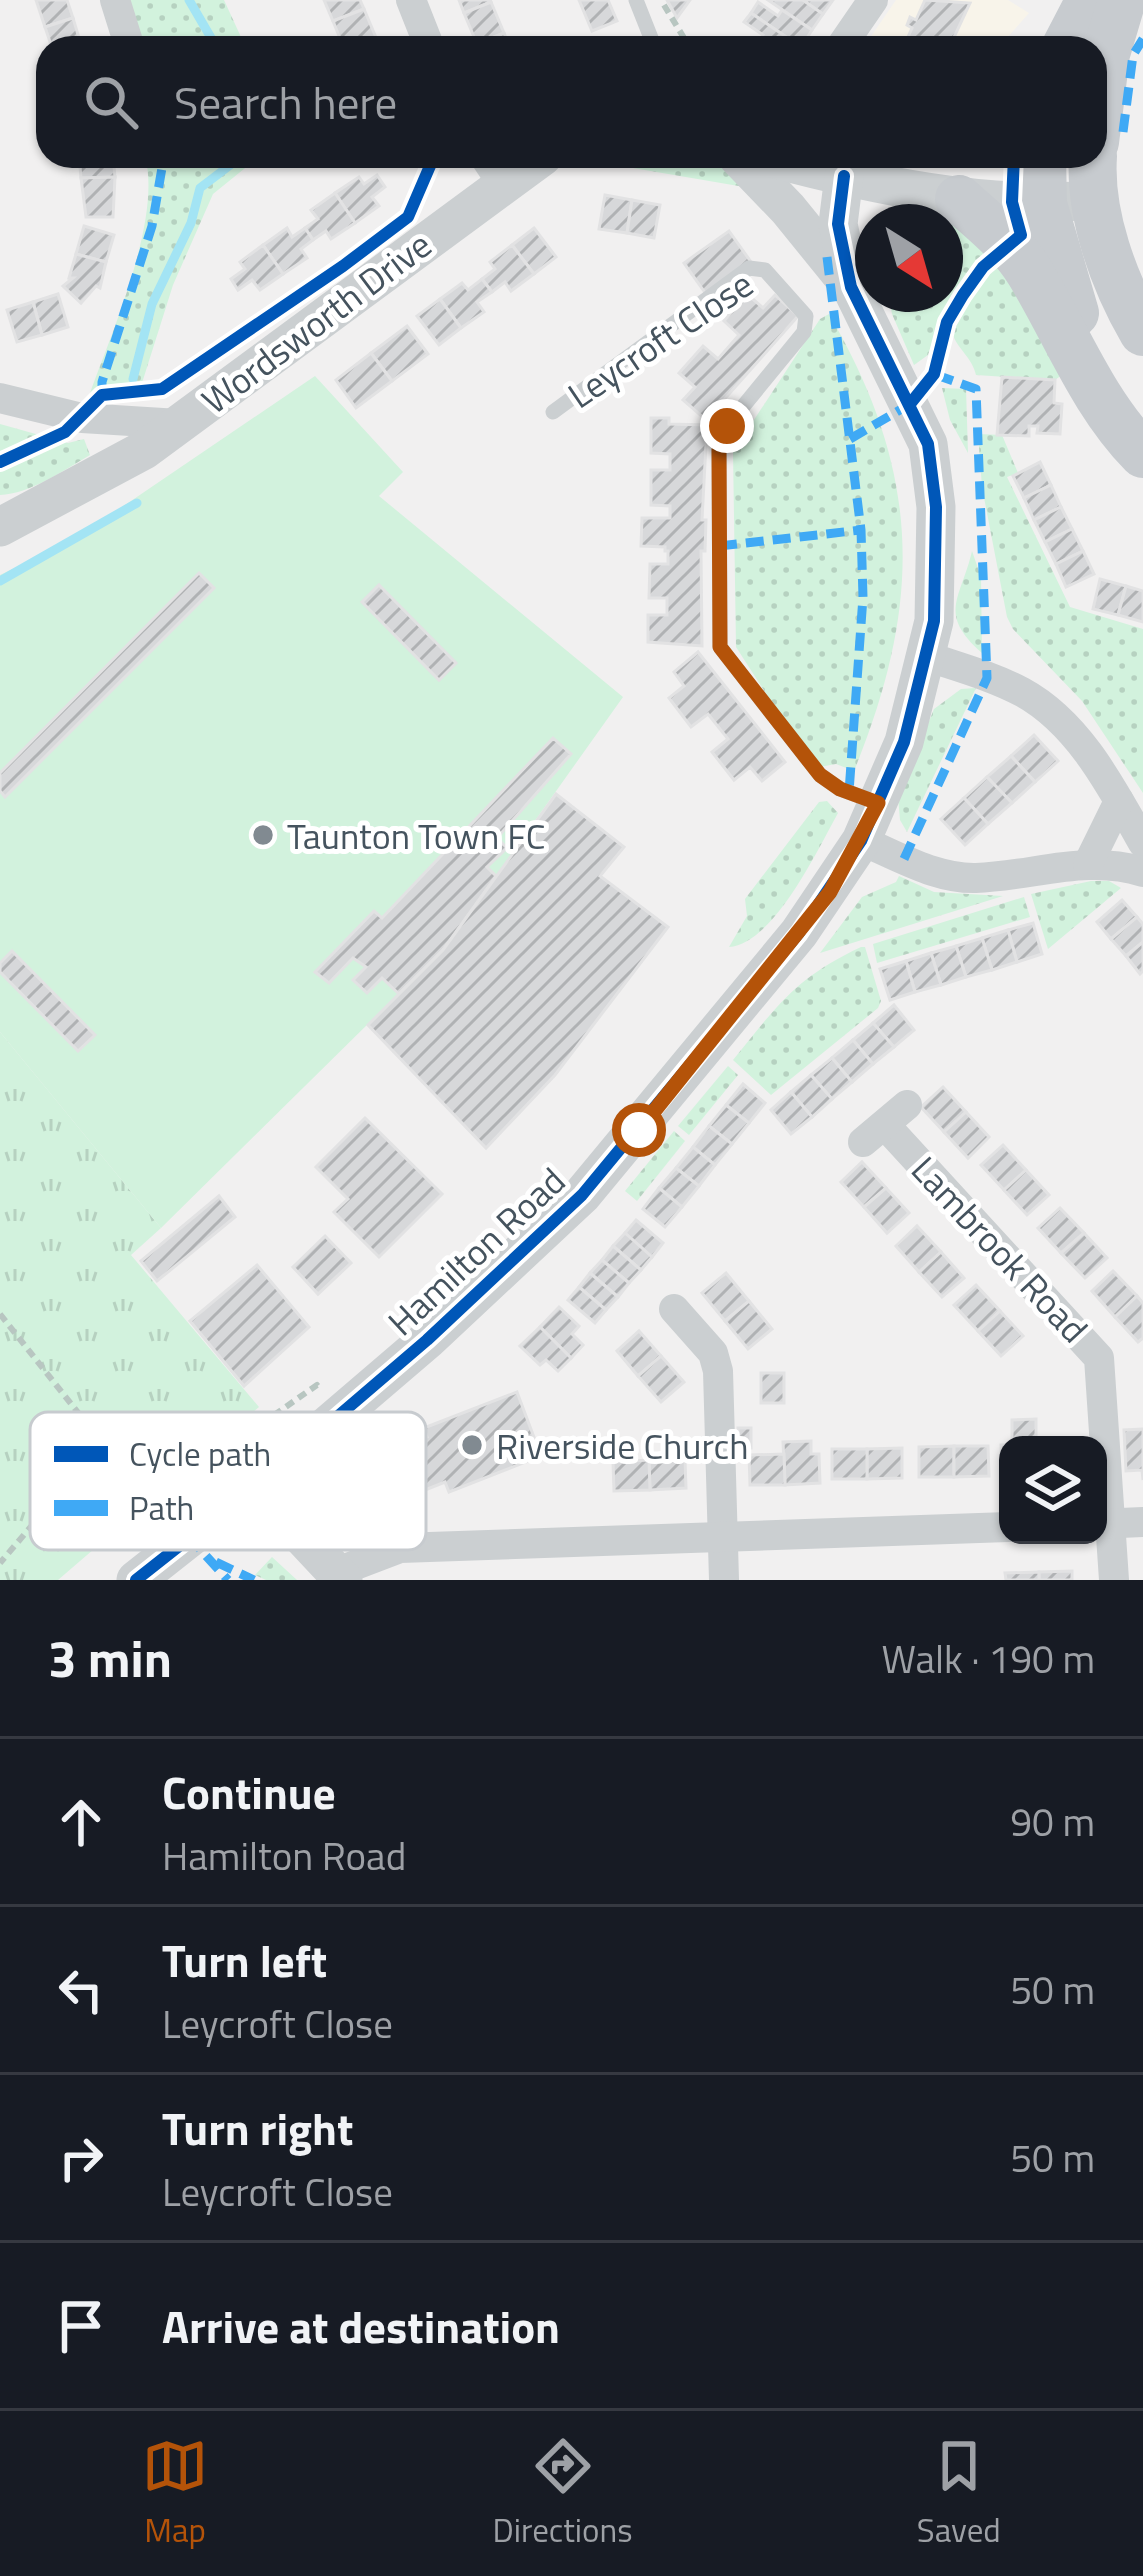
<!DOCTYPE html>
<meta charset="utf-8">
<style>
:root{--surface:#171b24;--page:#242831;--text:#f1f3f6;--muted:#9ea1a6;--line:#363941;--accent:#b45309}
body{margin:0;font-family:"Titillium Web",sans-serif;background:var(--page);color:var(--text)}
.controls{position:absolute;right:36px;bottom:36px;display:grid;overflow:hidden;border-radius:24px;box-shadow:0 3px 9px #0004}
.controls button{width:108px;height:108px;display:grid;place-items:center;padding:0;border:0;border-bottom:3px solid var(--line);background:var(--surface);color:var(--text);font:60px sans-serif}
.compass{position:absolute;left:855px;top:204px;width:108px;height:108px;border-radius:50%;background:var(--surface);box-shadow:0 3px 9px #0004;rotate:143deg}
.stop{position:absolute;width:36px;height:36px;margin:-27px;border:9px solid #b45309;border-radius:50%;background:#fff}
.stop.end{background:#b45309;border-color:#fff;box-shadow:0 3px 12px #0008}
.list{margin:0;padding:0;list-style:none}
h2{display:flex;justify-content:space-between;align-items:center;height:156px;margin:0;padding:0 48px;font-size:51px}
h2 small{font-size:39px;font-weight:400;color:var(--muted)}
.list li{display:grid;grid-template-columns:78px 1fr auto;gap:36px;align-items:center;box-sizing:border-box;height:168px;padding:0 48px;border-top:3px solid var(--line)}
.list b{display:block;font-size:45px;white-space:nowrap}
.list p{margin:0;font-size:39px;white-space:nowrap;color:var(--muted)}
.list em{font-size:39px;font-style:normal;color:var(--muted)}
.icon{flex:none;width:66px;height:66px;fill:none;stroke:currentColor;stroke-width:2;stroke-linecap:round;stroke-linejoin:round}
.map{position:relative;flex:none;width:1143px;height:1580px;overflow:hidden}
.search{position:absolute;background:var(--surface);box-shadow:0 3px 9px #0004;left:36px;right:36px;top:36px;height:132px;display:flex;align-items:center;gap:30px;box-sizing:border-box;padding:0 42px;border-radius:36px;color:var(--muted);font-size:45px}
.sheet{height:828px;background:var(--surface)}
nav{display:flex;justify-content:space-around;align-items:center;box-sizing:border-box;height:168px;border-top:3px solid var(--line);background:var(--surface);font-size:33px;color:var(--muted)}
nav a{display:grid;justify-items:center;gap:6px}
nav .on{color:var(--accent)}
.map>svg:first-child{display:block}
</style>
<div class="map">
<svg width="1143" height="1580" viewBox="0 0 1143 1580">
<defs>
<pattern id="grass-dots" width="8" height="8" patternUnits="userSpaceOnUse" patternTransform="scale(3)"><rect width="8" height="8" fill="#d2f2dd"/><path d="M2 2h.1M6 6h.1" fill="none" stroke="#b6d1c0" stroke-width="1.8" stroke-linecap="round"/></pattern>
<pattern id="park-tufts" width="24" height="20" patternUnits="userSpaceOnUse" patternTransform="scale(3)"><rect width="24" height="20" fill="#d2f2dd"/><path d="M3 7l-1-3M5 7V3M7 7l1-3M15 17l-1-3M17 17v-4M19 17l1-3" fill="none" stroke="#b6d1c0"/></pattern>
<pattern id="building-hatch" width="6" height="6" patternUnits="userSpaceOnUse" patternTransform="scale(3)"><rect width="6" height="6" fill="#d7d8da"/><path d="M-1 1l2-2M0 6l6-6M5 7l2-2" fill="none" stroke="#b0b2b4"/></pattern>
</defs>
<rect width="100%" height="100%" fill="#f1f0f0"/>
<polygon fill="#f8f4ea" points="896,0 1008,0 1029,13 998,48 863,48"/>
<g fill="url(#grass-dots)">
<polygon points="127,0 224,0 246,48 143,48"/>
<path d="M145,156H260L213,194L173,285L142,383L113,384L90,393C112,332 162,219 145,156Z"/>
<polygon points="590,156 707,156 756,189 592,161"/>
<path d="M945,222L965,225L988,237L1066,372L1055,380L976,375C972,357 958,350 952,333L937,327L928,355L914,365L892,314L888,294H945Z"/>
<path d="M829,314C922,474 923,602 854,771L836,764L814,768L736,647L733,452L820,319Z"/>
<polygon points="942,388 966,389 968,453 950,420"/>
<path d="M0,424L68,443L84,439L90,455C64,470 30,494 0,495Z"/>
<polygon points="978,434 1002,435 1018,473 1007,477 1070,607 1143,629 1143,793 1082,701 1013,629 1007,617 982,487"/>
<path d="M972,551L981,577L982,653C937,613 961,599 972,551Z"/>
<polygon points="976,688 907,832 900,820 898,797 934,709 961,689"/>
<path d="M827,801L838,813C817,851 774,943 729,947L747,916L745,899L819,802Z"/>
<polygon points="899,876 934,892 1003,896 820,953 862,897 896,882"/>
<polygon points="1091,881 1109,881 1121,888 1048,949 1031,894"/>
<polygon points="1024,897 1030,917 877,963 873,944"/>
<path d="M861,947H865L881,1001L878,1008L771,1095L733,1060C778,1005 795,978 861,947Z"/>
<polygon points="728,1066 738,1075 689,1135 678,1126"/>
<polygon points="674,1131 685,1141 637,1201 625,1191"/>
<polygon points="272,1557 297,1580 266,1580 255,1575"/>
</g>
<polygon fill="url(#park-tufts)" points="0,1032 161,1228 131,1255 259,1407 58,1580 0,1580"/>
<polygon fill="#d2f2dd" points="315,376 403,472 379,496 623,697 443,950 161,1228 0,1032 0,575 75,539"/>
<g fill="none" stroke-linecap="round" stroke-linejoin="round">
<g stroke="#a3e4f4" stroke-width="9">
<polyline points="189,0 217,48"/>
<polyline points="133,379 152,304 191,223 200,188 242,156"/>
<polyline points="0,581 137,503"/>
</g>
</g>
<g fill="url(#building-hatch)" stroke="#e2e2e3" stroke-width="3">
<polygon points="36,0 67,0 73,18 45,27"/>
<polygon points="324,0 360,0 364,9 333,21"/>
<polygon points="459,0 490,0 491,2 464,13"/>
<polygon points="608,0 617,21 592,31 579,0"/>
<polygon points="667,0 690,0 677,18"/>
<polygon points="768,0 803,0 823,14 812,30"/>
<polygon points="803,0 833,0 823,14"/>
<polygon points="925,0 970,3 949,48 903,48 912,28 907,25 910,17 916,20"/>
<polygon points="491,2 504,33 477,44 464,13"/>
<polygon points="758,2 778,16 782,10 812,30 801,47 751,13"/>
<polygon points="364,9 377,40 359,48 344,48 333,21"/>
<polygon points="751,13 801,47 800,48 765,48 758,43 763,35 744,22"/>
<polygon points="73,18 82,48 52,48 45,27"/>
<polygon points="504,33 510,48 478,48 477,44"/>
<polygon points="79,156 113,156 115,177 81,178"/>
<polygon points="377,175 385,187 372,197 379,206 355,223 335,193 359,177 364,184"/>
<polygon points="115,177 113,217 86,217 81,178"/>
<polygon points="335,193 355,223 331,239 326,231 313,240 305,228 318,219 311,210"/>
<polygon points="605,195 632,200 627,233 599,229"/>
<polygon points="632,200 660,205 654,238 627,233"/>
<polygon points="84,226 114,235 106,262 76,254"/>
<polygon points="287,228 292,237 305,228 313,240 301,249 307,258 283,274 263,245"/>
<polygon points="534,228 556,257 534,274 512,245"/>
<polygon points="729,231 751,262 706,294 684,263"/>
<polygon points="263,245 283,274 260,290 252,280 238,290 231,279 245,269 240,262"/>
<polygon points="512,245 534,274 511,291 505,282 492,292 482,279 495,269 490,262"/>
<polygon points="76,254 106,262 100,288 96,286 81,303 63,286 73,278 69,278"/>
<polygon points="482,279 492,292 477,302 484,312 461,328 440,299 462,283 468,290"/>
<polygon points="58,294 68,327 42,335 33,302"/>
<polygon points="747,294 763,308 775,295 798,316 706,420 683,400 695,387 679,373 703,346 718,359 739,335 724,321"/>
<polygon points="440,299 461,328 439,345 417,316"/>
<polygon points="33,302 42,335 17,342 7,310"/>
<polygon points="407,326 428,354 392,381 371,353"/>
<polygon points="371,353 392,381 356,408 336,380"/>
<polygon points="1002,377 1055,380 1054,403 1062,404 1060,434 1037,433 1038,426 1029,426 1029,436 997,435"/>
<polygon points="651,418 669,418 669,424 707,425 702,520 706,520 705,551 701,551 702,646 648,642 648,615 667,615 667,598 649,598 650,564 668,564 668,551 665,551 665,547 641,546 642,518 670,518 670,506 651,505 651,470 670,470 670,454 651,453"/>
<polygon points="1040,462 1051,485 1024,498 1013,476"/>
<polygon points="1051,485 1061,507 1034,520 1024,498"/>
<polygon points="1061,507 1072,529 1045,542 1034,520"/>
<polygon points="1072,529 1083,551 1056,564 1045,542"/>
<polygon points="1083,551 1094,574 1066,587 1056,564"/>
<polygon points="199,573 214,588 5,797 0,791 0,773"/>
<polygon points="1100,579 1126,586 1118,615 1093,609"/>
<polygon points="379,585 456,663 439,680 362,602"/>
<polygon points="1126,586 1143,591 1143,622 1118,615"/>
<polygon points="698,652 785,762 762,781 750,767 734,780 712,752 728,739 708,714 691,727 669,698 684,686 674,672"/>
<polygon points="1034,735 1058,761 1035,782 1011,756"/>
<polygon points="553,738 571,754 497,838 507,848 487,867 496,876 443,950 399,994 382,978 367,993 353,980 366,967 353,958 329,983 315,972 374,911 382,918"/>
<polygon points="1011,756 1035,782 1012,803 987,777"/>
<polygon points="987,777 1012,803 988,824 964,798"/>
<polygon points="556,794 624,847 600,876 668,927 555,1075 486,1148 368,1025 443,950"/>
<polygon points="964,798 988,824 965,845 941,819"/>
<polygon points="1122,900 1137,917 1111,939 1097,922"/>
<polygon points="1137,917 1143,924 1143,942 1126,956 1111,939"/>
<polygon points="1033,923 1042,954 1017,962 1008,930"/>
<polygon points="1008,930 1017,962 992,970 982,938"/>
<polygon points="982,938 992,970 966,977 956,946"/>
<polygon points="1143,942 1143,971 1140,974 1126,956"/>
<polygon points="956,946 966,977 941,985 931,953"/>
<polygon points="12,951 95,1035 78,1051 0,972 0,963"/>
<polygon points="931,953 941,985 915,992 906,961"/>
<polygon points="906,961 915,992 890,1000 880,969"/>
<polygon points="894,1005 914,1030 894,1047 873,1023"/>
<polygon points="873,1023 894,1047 873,1064 853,1040"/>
<polygon points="853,1040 873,1064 852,1082 832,1058"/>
<polygon points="832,1058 852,1082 832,1099 811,1075"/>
<polygon points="811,1075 832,1099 812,1117 791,1092"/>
<polygon points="743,1084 765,1103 749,1123 726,1105"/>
<polygon points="943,1087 966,1112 944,1132 921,1107"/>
<polygon points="791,1092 812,1117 791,1134 771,1110"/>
<polygon points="726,1105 749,1123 732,1144 709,1126"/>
<polygon points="966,1112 989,1137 968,1158 944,1132"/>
<polygon points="365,1118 442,1194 379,1257 334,1212 348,1199 316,1167"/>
<polygon points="709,1126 732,1144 715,1165 693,1147"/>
<polygon points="1003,1145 1026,1170 1004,1190 981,1165"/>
<polygon points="693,1147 715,1165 699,1186 676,1168"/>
<polygon points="862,1162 886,1188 864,1207 841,1182"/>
<polygon points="676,1168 699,1186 682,1207 659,1188"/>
<polygon points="1026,1170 1049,1195 1027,1215 1004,1190"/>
<polygon points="659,1188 682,1207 665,1227 643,1209"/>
<polygon points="886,1188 909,1213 887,1233 864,1207"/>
<polygon points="219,1196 235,1217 157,1281 141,1261"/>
<polygon points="1060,1208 1084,1233 1061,1253 1038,1228"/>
<polygon points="636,1220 663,1243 652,1257 625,1233"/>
<polygon points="917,1226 941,1252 919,1272 896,1246"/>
<polygon points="625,1233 652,1257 641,1270 613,1246"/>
<polygon points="1084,1233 1107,1258 1085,1278 1061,1253"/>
<polygon points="325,1236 351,1263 318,1294 293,1267"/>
<polygon points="613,1246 641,1270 629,1283 602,1260"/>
<polygon points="941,1252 964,1278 942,1297 919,1272"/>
<polygon points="602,1260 629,1283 618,1297 590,1273"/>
<polygon points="257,1265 309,1327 244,1386 190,1321"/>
<polygon points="1113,1271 1137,1296 1115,1317 1092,1291"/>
<polygon points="590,1273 618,1297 606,1310 579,1287"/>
<polygon points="726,1273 749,1301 725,1321 702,1293"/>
<polygon points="976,1285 1000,1311 978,1331 954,1305"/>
<polygon points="579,1287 606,1310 595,1323 568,1300"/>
<polygon points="1137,1296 1143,1303 1143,1338 1138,1342 1115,1317"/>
<polygon points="749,1301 772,1329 748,1349 725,1321"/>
<polygon points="559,1307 579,1326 572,1334 583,1345 571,1358 540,1327"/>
<polygon points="1000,1311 1023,1336 1001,1356 978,1331"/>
<polygon points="540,1327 571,1358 558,1371 546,1360 540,1365 520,1346"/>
<polygon points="639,1331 661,1356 638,1376 617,1351"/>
<polygon points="661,1356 684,1382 661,1402 638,1376"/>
<rect x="761" y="1373" width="23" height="30"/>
<polygon points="517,1392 541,1456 449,1492 445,1482 405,1498 387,1453 427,1437 424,1428"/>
<polygon points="1036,1419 1036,1445 1008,1445 1008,1475 1002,1475 1001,1445 1012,1445 1012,1420"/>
<polygon points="738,1428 751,1428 751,1448 739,1448"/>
<polygon points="1143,1429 1143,1480 1142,1470 1126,1471 1124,1430"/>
<polygon points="811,1441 811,1454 819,1454 820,1483 785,1485 783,1442"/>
<polygon points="954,1446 954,1477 919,1477 919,1447"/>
<polygon points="954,1446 988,1446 989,1476 954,1477"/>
<polygon points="902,1448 902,1478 867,1479 867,1449"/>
<rect x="832" y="1449" width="35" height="30"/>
<polygon points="784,1454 785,1485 750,1485 749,1455"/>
<polygon points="685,1459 686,1488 650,1490 649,1460"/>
<polygon points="649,1460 650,1490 614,1491 613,1462"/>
<polygon points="1072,1571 1072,1580 1039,1580 1039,1572"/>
<polygon points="1039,1572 1039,1580 1006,1580 1005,1573"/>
</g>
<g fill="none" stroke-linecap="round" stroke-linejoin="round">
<g stroke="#b8c6c1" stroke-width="6" stroke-dasharray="9 6" stroke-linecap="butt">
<polyline points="664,5 690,48"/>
<polyline points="0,1314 102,1443 0,1563"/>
<path d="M102,1443C113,1449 127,1460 138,1462C170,1469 201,1437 232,1433L237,1441L317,1385L321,1390"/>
</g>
<g stroke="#cbcfd1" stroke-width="15">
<polyline points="636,0 655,48"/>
<polyline points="553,412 749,268 765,270 806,316 804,332 727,426 719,450 720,647 820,775 840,789 878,803"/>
</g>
<g stroke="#cbcfd1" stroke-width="30">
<polyline points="115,0 130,48"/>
<polyline points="411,0 430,48"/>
<polyline points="840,48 873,0"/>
<polyline points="484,156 502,183"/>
<polyline points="0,398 82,418 179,424"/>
<path d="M926,656C958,667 992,676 1022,692C1079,723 1112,788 1143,843"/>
<path d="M861,841C898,855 934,879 976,878C1033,876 1087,854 1143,872"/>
<polyline points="1088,864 1119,801"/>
<polyline points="885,1125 1099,1358 1114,1580"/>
<polyline points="863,1142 907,1105"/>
<polyline points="674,1309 713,1353 718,1371 724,1580"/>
<polyline points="1098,1524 1143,1522"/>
<polyline points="337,1572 400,1548 1008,1527"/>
</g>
<g stroke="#cbcfd1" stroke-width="39">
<polyline points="737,156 788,209 844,278"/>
<path d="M764,156C873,185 983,209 1096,200"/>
<polyline points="908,222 959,199"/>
<polyline points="0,527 144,450 543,156"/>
<polyline points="255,1486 343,1580"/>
<polyline points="136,1580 274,1471 427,1340 582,1195 799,933 861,841 904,742 934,621 936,507 928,444 851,287 838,224 844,176"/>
</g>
<g stroke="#c7cbcf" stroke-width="48">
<polyline points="1065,48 1090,0"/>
<polyline points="1095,142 1106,54 1122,0"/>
<polyline points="1042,156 1043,204 1075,313"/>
<path d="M1093,156C1089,215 1114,282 1143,332"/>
<path d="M959,199C984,222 1012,243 1030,273C1067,334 1092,402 1143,454"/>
</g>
<g stroke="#3fa9f5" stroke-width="9" stroke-dasharray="18 9" stroke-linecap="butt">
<polyline points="1123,132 1133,55 1143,39"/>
<polyline points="827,257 861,530 863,597 849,792"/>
<polyline points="102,395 102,382 152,226 164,156"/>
<polyline points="850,439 910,404"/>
<polyline points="719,546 861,530"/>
<polyline points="904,859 987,678 976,389 934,374"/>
<polyline points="188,1536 228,1580"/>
<polyline points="216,1562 254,1580"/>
</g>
<g stroke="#fff" stroke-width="20">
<g id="cycleway">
<polyline points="910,404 934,374 947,322 963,295 983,267 1021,235 1012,202 1014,156"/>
<polyline points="0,462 65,432 102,395 162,389 343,266 408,217 433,159 439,156"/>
<polyline points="136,1580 274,1471 427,1340 582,1195 799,933 861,841 904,742 934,621 936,507 928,444 851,287 838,224 844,176"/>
</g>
</g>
<use href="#cycleway" stroke="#0057b8" stroke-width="12"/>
</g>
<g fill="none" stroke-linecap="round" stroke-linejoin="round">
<polyline stroke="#b45309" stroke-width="15" points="639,1130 830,892 878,803 840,789 820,775 720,647 719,450 727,426"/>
</g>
<g fill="#818a91" stroke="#fff" stroke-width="4.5">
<circle cx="263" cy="835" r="12"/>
<circle cx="472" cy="1445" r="12"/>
</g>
<g text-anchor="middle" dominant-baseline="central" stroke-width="10" stroke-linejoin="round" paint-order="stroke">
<g font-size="36" fill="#45535e" stroke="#fff">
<text transform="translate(316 322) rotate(-37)">Wordsworth Drive</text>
<text transform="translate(660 339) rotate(-34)">Leycroft Close</text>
<text transform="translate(1000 1249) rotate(47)">Lambrook Road</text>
<text transform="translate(476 1251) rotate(-43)">Hamilton Road</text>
</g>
<g font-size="36" fill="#45535e" stroke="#fff" text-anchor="start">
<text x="287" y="835">Taunton Town FC</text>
<text x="496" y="1445">Riverside Church</text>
</g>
</g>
<rect x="30" y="1412" width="396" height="138" rx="18" fill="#fff" stroke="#c7cbcf" stroke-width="3"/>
<rect x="54" y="1446" width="54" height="16" fill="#0057b8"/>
<rect x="54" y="1500" width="54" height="16" fill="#3fa9f5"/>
<g font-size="33" fill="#45535e">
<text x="129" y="1466">Cycle path</text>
<text x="129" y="1520">Path</text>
</g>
</svg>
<div class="controls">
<button><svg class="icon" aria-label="layers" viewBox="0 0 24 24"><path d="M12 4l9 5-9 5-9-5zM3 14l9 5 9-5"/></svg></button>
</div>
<svg class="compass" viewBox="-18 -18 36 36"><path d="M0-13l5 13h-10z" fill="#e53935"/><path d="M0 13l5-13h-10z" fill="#9ea1a6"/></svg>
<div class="stop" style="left:639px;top:1130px"></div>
<div class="stop end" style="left:727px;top:426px"></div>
<div class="search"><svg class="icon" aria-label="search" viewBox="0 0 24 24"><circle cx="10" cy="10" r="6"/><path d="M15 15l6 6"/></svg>Search here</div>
</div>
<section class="sheet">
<h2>3 min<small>Walk · 190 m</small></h2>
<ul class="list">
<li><svg class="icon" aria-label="ahead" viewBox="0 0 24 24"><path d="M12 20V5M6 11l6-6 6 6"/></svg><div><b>Continue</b><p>Hamilton Road</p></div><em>90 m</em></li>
<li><svg class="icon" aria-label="left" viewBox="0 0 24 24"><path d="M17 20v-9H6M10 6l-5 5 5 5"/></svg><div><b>Turn left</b><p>Leycroft Close</p></div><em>50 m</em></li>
<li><svg class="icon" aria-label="right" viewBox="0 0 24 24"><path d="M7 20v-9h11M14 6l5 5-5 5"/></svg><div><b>Turn right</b><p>Leycroft Close</p></div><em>50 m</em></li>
<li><svg class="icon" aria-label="arrive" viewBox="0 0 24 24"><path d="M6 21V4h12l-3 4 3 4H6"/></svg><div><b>Arrive at destination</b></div></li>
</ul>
</section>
<nav>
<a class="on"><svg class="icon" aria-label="map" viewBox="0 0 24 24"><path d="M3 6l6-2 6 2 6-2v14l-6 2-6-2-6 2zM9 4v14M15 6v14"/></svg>Map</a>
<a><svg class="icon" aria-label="directions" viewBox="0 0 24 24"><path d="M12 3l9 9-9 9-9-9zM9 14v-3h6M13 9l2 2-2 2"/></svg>Directions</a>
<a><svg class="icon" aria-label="saved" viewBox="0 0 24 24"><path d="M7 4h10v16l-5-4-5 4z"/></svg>Saved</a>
</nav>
